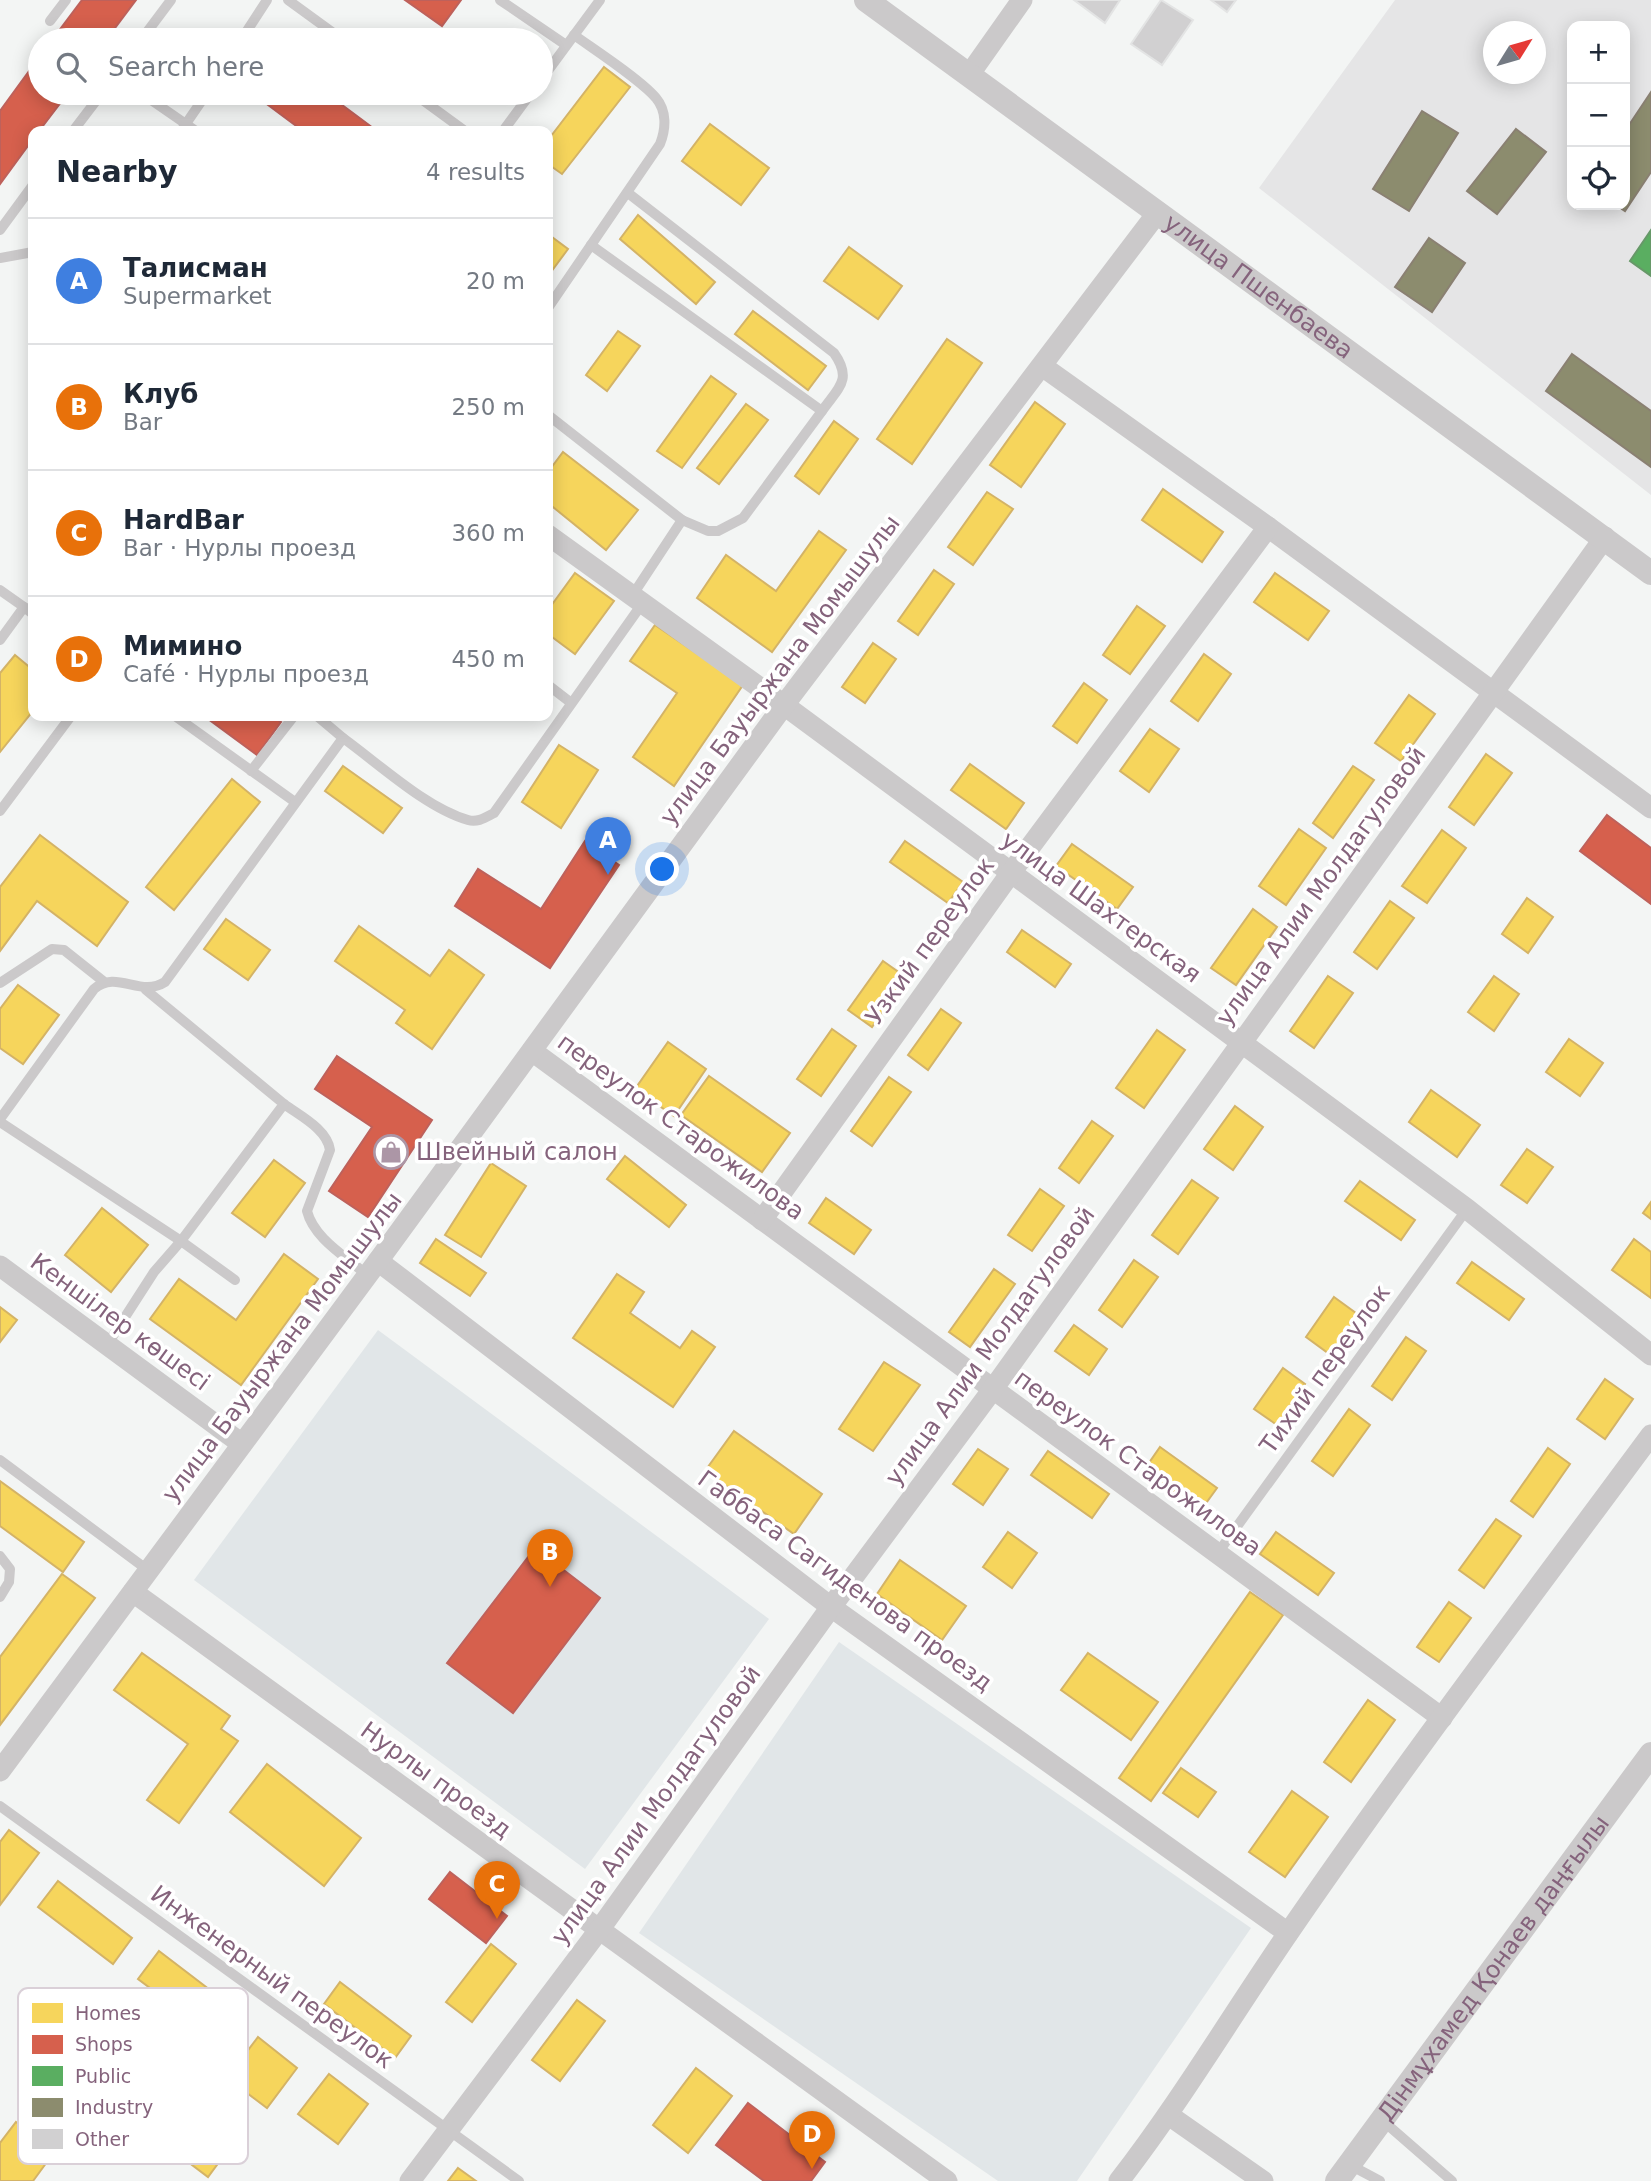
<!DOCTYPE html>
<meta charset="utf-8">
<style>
:root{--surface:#fff;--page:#f6f6f7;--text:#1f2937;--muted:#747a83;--line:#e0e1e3;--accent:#db2777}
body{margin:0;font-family:"DejaVu Sans",sans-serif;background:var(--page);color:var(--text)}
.controls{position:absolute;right:21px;top:21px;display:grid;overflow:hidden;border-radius:14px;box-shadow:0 4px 18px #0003}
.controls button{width:63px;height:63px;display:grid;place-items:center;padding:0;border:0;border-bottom:2px solid var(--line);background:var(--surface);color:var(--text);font:35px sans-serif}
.compass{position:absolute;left:1483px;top:21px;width:63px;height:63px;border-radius:50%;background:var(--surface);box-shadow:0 4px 18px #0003;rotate:53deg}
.you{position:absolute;left:663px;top:870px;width:24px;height:24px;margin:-18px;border:5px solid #fff;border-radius:50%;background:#1a73e8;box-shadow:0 0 0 10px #1a73e833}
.badge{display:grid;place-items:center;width:46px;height:46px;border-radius:50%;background:var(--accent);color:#fff;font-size:23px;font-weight:700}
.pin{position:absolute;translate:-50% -58px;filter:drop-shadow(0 2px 4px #0008)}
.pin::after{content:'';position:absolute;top:37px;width:24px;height:21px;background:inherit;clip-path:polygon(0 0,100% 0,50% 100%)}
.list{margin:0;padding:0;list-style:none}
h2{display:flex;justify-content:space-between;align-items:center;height:91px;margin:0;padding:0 28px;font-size:30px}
h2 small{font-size:23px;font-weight:400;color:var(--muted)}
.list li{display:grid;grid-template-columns:46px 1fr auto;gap:21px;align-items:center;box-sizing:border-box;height:126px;padding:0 28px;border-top:2px solid var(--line)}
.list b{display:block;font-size:26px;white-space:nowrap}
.list p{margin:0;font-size:23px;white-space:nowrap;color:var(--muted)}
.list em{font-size:23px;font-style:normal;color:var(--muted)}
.icon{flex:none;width:38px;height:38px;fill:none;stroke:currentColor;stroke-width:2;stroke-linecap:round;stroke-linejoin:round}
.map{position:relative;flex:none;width:1651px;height:2181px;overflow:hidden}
.search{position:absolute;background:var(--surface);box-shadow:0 4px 18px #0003;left:28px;top:28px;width:525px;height:77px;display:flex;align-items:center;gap:18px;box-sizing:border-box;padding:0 24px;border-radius:38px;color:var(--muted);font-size:26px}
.panel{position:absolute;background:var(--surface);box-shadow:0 4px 18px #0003;left:28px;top:126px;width:525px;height:595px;border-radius:14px}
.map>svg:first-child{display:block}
</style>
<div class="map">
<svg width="1651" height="2181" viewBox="0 0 1651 2181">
<rect width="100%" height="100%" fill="#f3f5f4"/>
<path fill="#e5e5e6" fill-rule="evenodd" d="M1395,0H1651V495L1259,188ZM1572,26H1625V205H1572ZM1494,32H1536V74H1494Z"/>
<g fill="#e1e6e8">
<polygon points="378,1330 769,1619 585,1869 194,1580"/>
<polygon points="839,1642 1251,1928 1077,2181 998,2181 639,1933"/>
</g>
<g fill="#f6d55c" stroke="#d4b366" stroke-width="2">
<polygon points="604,67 630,87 562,174 548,164 548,140"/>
<polygon points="710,124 769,168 741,205 682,161"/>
<polygon points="638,215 715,282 696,304 620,239"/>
<polygon points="548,234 568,249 548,276"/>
<polygon points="849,247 902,286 878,319 824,281"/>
<polygon points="753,311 826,366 808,390 735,334"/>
<polygon points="618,331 640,346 607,391 586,375"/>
<polygon points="947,339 982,363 912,464 877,439"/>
<polygon points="711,376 736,394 682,468 657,451"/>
<polygon points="1035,402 1065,424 1021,487 990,465"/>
<polygon points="746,404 768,420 719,484 697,468"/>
<polygon points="834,421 858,439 819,494 795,476"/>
<polygon points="563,452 638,510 606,550 548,503 548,472"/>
<polygon points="1163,489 1223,532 1202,562 1142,520"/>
<polygon points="987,492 1013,509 973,565 948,547"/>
<polygon points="819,531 846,550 772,652 697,598 726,555 776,591"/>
<polygon points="934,570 954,584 918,635 898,621"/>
<polygon points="575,573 614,601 575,654 548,634 548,610"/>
<polygon points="1275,573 1329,611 1308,640 1254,602"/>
<polygon points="1137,606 1165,626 1130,674 1103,655"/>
<polygon points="655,625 743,685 674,786 633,757 677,693 630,661"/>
<polygon points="873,643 896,659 865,703 842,687"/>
<polygon points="1204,654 1231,674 1198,721 1171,701"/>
<polygon points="15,655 33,670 33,711 0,752 0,673"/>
<polygon points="1084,683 1107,700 1077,743 1053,726"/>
<polygon points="1409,695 1435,714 1401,761 1375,743"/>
<polygon points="1150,729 1179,749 1149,792 1120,771"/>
<polygon points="559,745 598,770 561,828 522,802"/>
<polygon points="1486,754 1512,773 1474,825 1449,807"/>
<polygon points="970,764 1024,803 1006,829 951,790"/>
<polygon points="343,766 402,808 383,833 325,791"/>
<polygon points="1353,766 1374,780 1333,838 1313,823"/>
<polygon points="232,779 260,802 174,910 146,887"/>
<polygon points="1299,829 1326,848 1286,905 1259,886"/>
<polygon points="1442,830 1466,848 1427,903 1402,886"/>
<polygon points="40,835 128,902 97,946 37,901 0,951 0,887"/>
<polygon points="905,841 963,882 948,903 890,862"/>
<polygon points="1072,844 1133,887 1117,909 1056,866"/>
<polygon points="1527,898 1553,917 1528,953 1502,934"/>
<polygon points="1390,901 1414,918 1377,969 1354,952"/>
<polygon points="1253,909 1277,927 1236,985 1211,968"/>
<polygon points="226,919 270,950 248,980 204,949"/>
<polygon points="359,926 430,976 449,950 484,975 432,1049 396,1023 405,1010 335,961"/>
<polygon points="1022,930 1071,964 1055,987 1007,952"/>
<polygon points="883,961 907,978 872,1027 848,1010"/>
<polygon points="1328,976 1353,993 1314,1048 1290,1031"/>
<polygon points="1494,976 1519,994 1494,1031 1468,1012"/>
<polygon points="18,985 59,1015 23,1064 0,1048 0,1009"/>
<polygon points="941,1009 961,1023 928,1070 908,1055"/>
<polygon points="832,1029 856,1046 821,1096 797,1079"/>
<polygon points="1157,1030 1185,1050 1144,1108 1116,1088"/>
<polygon points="1569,1039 1603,1063 1580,1096 1546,1072"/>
<polygon points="668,1042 706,1069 674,1116 635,1089"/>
<polygon points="709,1076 790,1133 762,1172 681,1115"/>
<polygon points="889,1077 911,1092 872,1146 851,1131"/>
<polygon points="1431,1090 1480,1125 1457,1157 1409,1122"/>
<polygon points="1235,1106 1263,1127 1233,1170 1204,1149"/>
<polygon points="1092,1121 1113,1136 1079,1183 1059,1168"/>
<polygon points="1527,1149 1553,1167 1527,1203 1501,1185"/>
<polygon points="625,1156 686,1205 669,1227 607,1179"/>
<polygon points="274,1160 305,1183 265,1237 232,1213"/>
<polygon points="491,1163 526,1186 481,1257 445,1235"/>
<polygon points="1192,1180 1218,1198 1178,1254 1152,1235"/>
<polygon points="1360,1181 1415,1220 1401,1240 1345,1201"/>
<polygon points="1040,1189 1064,1206 1032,1251 1008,1235"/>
<polygon points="826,1198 871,1230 854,1254 809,1223"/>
<polygon points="1651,1202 1651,1219 1643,1213"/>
<polygon points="102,1208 148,1245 111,1292 65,1255"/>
<polygon points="436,1239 486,1273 470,1296 420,1263"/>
<polygon points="1634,1239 1651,1252 1651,1298 1612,1270"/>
<polygon points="284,1254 318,1279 241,1385 150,1319 179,1279 236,1320"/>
<polygon points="1134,1260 1158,1277 1122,1327 1099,1310"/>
<polygon points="1472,1262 1524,1299 1509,1320 1457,1283"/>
<polygon points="994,1269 1015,1284 970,1347 949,1332"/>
<polygon points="617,1274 644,1292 630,1313 680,1348 692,1331 715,1347 673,1407 573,1338"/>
<polygon points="1334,1297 1360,1316 1332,1356 1306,1337"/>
<polygon points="0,1307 17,1320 0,1342"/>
<polygon points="1074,1325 1107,1349 1089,1375 1055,1351"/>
<polygon points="1406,1337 1426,1351 1392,1400 1372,1386"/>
<polygon points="884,1362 920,1385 873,1451 839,1429"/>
<polygon points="1283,1368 1305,1384 1277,1425 1254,1409"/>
<polygon points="1605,1379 1633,1399 1605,1439 1577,1419"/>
<polygon points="1349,1409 1370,1425 1333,1476 1312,1461"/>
<polygon points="734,1431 822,1494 794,1534 705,1471"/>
<polygon points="1160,1447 1217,1488 1201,1510 1144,1470"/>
<polygon points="1548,1448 1570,1464 1533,1517 1511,1501"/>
<polygon points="978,1449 1008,1469 983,1505 953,1484"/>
<polygon points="1048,1451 1109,1494 1092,1518 1031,1475"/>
<polygon points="0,1481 84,1542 63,1572 0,1526"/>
<polygon points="1496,1519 1521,1536 1484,1588 1459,1570"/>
<polygon points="1008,1532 1037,1553 1012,1588 983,1567"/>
<polygon points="1276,1532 1334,1573 1318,1595 1260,1554"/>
<polygon points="900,1560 966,1606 942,1640 877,1594"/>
<polygon points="62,1574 95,1598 0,1725 0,1657"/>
<polygon points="1250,1592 1283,1615 1151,1801 1119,1778"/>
<polygon points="1449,1602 1471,1618 1439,1662 1417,1647"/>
<polygon points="142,1653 230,1716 221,1729 238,1741 179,1823 147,1800 188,1744 114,1690"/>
<polygon points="1088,1653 1158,1702 1131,1740 1061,1690"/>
<polygon points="1368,1700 1395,1720 1351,1782 1324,1762"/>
<polygon points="267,1764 361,1838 324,1886 230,1812"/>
<polygon points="1181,1768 1216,1792 1198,1817 1163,1793"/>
<polygon points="1292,1791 1328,1817 1285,1877 1249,1852"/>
<polygon points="9,1830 39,1853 0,1905 0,1842"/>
<polygon points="58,1881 132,1938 113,1964 38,1907"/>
<polygon points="491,1944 516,1964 472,2022 446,2002"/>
<polygon points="159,1951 227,2003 206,2030 138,1979"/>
<polygon points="340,1982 411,2036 395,2058 324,2004"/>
<polygon points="577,2000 605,2021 560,2081 532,2060"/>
<polygon points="258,2037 297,2068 267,2108 227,2078"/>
<polygon points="696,2068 732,2096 688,2153 653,2125"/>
<polygon points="329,2074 368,2104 338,2144 298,2114"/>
<polygon points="180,2113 228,2150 208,2177 159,2140"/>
<polygon points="16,2122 55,2151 33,2181 0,2181 0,2143"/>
<polygon points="458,2168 476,2181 448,2181"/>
</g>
<g fill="#d6604d" stroke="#be615b" stroke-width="2">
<polygon points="82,0 136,0 106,40 52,40"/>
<polygon points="405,0 461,0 442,26"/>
<polygon points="40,56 40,93 68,93 39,131 33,131 33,139 0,184 0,111"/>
<polygon points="252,93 326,93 377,131 303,131"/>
<polygon points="204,716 272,716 281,722 257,755"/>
<polygon points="1607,815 1651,848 1651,904 1580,851"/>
<polygon points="585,841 619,865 550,968 455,906 478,869 541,909"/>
<polygon points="337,1056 432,1120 368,1217 329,1191 372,1127 315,1089"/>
<polygon points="535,1548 600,1598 513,1713 447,1663"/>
<polygon points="450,1872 507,1916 486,1943 429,1899"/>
<polygon points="748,2103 825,2162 811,2181 764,2181 716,2145"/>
</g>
<polygon fill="#5aae61" stroke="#679869" stroke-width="2" points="1651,230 1651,276 1630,261"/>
<g fill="#8c8c6e" stroke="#8a8072" stroke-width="2">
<polygon points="1651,92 1651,172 1625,211 1616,205 1625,205 1625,131"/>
<polygon points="1422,111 1458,133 1409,211 1373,189"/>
<polygon points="1516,129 1546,152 1497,214 1467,191"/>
<polygon points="1429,238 1465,263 1432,312 1395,287"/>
<polygon points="1572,354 1651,411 1651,467 1546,391"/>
</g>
<g fill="#d1d0d1" stroke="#e3e4e4" stroke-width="2">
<polygon points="1074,0 1120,0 1105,23"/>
<polygon points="1161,0 1193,20 1162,65 1131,44"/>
<polygon points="1211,0 1236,0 1227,12"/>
</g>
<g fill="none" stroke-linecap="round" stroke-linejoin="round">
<g stroke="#cbc9ca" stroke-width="10">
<polyline points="288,0 343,40"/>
<polyline points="500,0 566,45"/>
<polyline points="50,21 66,0"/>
<polyline points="141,40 171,0"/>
<polyline points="241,40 267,0"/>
<polyline points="541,80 600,0"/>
<polyline points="141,93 196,131"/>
<polyline points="413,93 465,131"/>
<polyline points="73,131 102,93"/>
<polyline points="181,131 207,93"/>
<polyline points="503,131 531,93"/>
<path d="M628,193L834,353C853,380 838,388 822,411"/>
<polyline points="0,230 33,185"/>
<polyline points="0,258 33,252"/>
<path d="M548,308L660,144C666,129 667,111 656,98C641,80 595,50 574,35"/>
<polyline points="548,415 682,520 708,531 718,531 743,518 822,411 591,245"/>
<polyline points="0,590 24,607"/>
<polyline points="632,596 682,520"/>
<polyline points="0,640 24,607 33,614"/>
<polyline points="548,685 570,702"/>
<polyline points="175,716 295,802"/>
<polyline points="317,716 343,738"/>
<polyline points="251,771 294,716"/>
<polyline points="0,811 71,716"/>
<polyline points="0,983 52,949 64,950 103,981"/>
<path d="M284,1104C300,1116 327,1129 330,1150L307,1211C314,1239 347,1257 368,1276"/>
<path d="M0,1119L94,989C117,969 140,998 165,982L343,738C379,764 426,808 468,820C478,823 486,817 494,813L642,604"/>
<polyline points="0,1122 181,1241 284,1104 146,990"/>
<polyline points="107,1345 154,1272 181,1241 235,1280"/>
<polyline points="0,1460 149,1571"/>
<polyline points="1217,1554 1467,1209"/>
<polyline points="0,1556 10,1569 9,1582 0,1597"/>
<polyline points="0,1806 519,2181"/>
<polyline points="1382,2120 1452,2181"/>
<polyline points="1350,2165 1380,2181"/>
</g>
<g stroke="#cbc9ca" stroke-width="21">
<polyline points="969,75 1022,0"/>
<polyline points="1042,366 1268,527 1651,808"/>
<polyline points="548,535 784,705 1467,1209 1651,1355"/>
<polyline points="532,1051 1442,1718"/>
<polyline points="762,1220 1010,874 1268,527"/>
<polyline points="378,1261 831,1607 1288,1933"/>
<polyline points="0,1266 242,1444"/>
<polyline points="133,1592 947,2181"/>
<polyline points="0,1771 378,1261 784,705 1158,212"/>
<polyline points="1170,2116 1263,2181"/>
<polyline points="410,2181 599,1930 831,1607 993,1389 1605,537"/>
<path d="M1119,2181C1181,2101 1232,2015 1289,1932C1405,1763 1529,1600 1651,1435"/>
</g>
<g stroke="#cbc9ca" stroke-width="24">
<path id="s1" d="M866,0L1651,573"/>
<path id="s2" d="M1337,2181L1651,1754"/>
</g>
</g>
<defs>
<g id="shop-ring" transform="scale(1.75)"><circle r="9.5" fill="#fff" stroke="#ac96a6" stroke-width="1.5"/><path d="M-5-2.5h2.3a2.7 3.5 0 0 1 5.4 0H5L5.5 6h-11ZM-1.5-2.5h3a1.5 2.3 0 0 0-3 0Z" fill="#ac96a6"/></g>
</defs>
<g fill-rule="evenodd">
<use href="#shop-ring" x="391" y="1152"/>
</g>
<g text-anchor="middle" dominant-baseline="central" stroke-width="7" stroke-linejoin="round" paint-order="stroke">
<g font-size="24" fill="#85637c" stroke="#fff">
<text stroke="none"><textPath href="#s1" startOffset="486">улица Пшенбаева</textPath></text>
<text transform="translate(780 670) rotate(-53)">улица Бауыржана Момышулы</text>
<text transform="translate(1321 886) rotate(-54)">улица Алии Молдагуловой</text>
<text transform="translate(1101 907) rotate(36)">улица Шахтерская</text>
<text transform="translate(930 941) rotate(-54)">Узкий переулок</text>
<text transform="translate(681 1127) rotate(36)">переулок Старожилова</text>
<text transform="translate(120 1322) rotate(36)">Кеншілер көшесі</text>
<text transform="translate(990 1346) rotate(-54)">улица Алии Молдагуловой</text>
<text transform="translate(282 1347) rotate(-53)">улица Бауыржана Момышулы</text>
<text transform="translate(1325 1369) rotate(-54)">Тихий переулок</text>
<text transform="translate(1138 1463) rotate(36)">переулок Старожилова</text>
<text transform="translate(845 1581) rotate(36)">Габбаса Сагиденова проезд</text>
<text transform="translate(436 1780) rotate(36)">Нурлы проезд</text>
<text transform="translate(656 1805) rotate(-54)">улица Алии Молдагуловой</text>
<text stroke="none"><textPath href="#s2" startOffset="264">Дінмұхамед Қонаев даңғылы</textPath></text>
<text transform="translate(272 1977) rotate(36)">Инженерный переулок</text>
</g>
<g font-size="24" fill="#85637c" stroke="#fff" text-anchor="start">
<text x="416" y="1152">Швейный салон</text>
</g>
</g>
<rect x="18" y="1988" width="230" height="176" rx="10" fill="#fff" stroke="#dad0d8" stroke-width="2"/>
<rect x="32" y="2003" width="31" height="20" fill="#f6d55c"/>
<rect x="32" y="2035" width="31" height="19" fill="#d6604d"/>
<rect x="32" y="2066" width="31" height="20" fill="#5aae61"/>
<rect x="32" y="2098" width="31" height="19" fill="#8c8c6e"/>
<rect x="32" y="2129" width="31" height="20" fill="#d1d0d1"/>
<g font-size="19" fill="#85637c">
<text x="75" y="2020">Homes</text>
<text x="75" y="2051">Shops</text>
<text x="75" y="2083">Public</text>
<text x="75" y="2114">Industry</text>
<text x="75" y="2146">Other</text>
</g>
</svg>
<div class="controls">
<button>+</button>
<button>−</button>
<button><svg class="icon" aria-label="locate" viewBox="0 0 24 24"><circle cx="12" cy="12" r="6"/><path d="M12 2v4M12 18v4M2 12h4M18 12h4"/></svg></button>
</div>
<svg class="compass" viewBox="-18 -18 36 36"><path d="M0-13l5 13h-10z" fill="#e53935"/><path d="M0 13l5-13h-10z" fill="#747a83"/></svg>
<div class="you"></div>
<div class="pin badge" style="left:608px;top:875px;background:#3f7fe0">A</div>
<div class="pin badge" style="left:550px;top:1587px;background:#e8710a">B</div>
<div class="pin badge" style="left:497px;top:1919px;background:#e8710a">C</div>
<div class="pin badge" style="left:812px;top:2169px;background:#e8710a">D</div>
<div class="search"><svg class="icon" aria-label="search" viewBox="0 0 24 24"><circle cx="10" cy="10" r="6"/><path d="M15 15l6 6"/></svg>Search here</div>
<section class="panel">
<h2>Nearby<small>4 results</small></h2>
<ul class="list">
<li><span class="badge" style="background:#3f7fe0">A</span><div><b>Талисман</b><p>Supermarket</p></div><em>20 m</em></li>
<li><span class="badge" style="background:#e8710a">B</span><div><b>Клуб</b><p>Bar</p></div><em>250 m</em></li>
<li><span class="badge" style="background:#e8710a">C</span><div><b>HardBar</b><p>Bar · Нурлы проезд</p></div><em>360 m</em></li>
<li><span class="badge" style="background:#e8710a">D</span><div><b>Мимино</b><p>Café · Нурлы проезд</p></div><em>450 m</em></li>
</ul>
</section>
</div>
